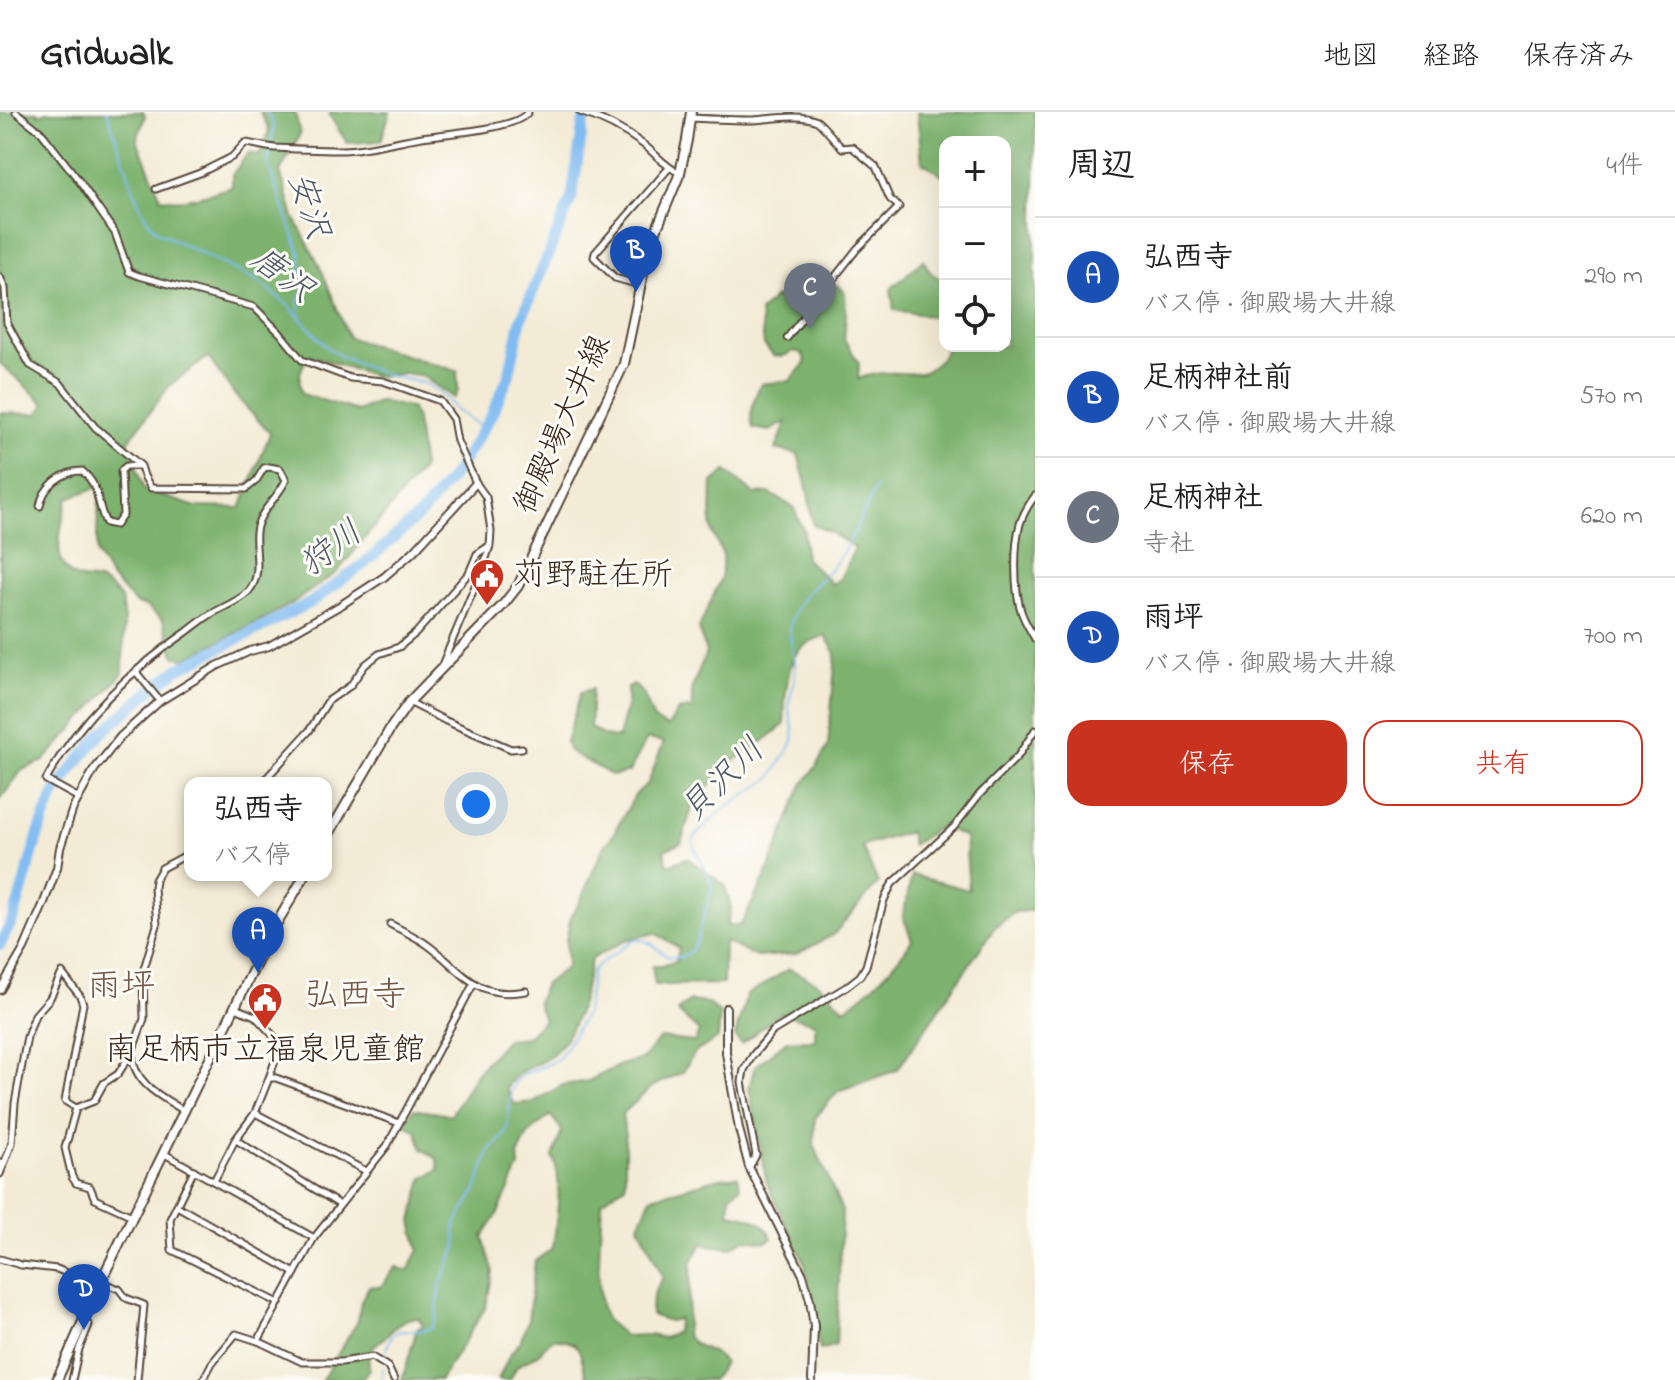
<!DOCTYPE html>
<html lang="ja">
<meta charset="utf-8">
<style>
:root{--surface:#fff;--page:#f2f2f2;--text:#222;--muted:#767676;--line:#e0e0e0;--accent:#c8321e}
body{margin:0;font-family:"Indie Flower","Klee One",sans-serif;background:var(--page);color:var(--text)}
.controls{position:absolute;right:24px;top:24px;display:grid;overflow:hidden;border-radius:16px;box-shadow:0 8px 32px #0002}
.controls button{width:72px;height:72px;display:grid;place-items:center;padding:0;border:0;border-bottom:2px solid var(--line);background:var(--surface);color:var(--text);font:40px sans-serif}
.you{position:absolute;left:476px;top:692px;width:28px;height:28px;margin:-20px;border:6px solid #fff;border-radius:50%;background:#1a73e8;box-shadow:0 0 0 12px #1a73e833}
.badge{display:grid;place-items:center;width:52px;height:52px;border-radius:50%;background:var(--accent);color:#fff;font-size:26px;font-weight:700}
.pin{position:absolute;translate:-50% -66px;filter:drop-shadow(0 2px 4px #0008)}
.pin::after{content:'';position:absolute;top:42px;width:28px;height:24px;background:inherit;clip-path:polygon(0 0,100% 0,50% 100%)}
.popup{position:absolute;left:184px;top:665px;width:148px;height:104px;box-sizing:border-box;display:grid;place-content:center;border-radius:16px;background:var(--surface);filter:drop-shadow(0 2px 6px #0005);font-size:26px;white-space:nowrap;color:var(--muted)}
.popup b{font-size:30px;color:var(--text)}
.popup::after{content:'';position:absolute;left:50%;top:100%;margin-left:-16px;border:16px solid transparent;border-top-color:var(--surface)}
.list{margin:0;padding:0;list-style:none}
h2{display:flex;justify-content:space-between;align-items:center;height:104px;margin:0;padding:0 32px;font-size:34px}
h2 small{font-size:26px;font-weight:400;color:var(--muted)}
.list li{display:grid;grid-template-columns:52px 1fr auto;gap:24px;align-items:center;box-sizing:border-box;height:120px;padding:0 32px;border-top:2px solid var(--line)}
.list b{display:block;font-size:30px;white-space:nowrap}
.list p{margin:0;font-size:26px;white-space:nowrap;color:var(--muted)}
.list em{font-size:26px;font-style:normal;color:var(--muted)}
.actions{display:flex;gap:16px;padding:24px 32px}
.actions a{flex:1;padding:18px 0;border:2px solid var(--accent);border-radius:24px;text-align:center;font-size:28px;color:var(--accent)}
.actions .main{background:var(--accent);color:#fff}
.icon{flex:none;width:44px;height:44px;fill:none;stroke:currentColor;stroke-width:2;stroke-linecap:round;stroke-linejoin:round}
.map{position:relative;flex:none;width:1035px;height:1268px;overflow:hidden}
header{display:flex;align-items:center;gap:48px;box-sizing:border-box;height:112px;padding:0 40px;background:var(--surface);border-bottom:2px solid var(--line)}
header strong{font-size:38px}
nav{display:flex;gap:44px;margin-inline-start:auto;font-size:28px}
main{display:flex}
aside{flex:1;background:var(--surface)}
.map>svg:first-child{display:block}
</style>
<header>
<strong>Gridwalk</strong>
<nav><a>地図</a><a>経路</a><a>保存済み</a></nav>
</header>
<main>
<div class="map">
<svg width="1035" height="1268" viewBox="0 0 1035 1268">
<rect width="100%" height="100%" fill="#fdfcf7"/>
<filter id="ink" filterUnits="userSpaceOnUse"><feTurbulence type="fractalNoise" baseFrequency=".0125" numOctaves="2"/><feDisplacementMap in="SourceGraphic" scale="16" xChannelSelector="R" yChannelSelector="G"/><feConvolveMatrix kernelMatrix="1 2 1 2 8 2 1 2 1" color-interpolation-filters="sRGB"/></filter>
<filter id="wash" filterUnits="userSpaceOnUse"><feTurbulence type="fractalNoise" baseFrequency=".006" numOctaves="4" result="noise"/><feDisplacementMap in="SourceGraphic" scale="32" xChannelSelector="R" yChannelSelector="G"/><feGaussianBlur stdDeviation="1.8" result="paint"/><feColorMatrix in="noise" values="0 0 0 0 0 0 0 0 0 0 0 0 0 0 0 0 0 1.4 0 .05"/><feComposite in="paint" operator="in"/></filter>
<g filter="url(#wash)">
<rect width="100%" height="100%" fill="#f3ebd5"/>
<g fill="#7db26e" stroke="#5c6e46" stroke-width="2" fill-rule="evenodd">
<path d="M0,0H38V3L47,0H143L145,4L137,28L161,86C185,91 209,82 232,75V63L248,41L260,43L269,18L260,0H295L300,22L280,60L282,66L294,105L321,157L349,226L457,259L458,279L454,286L422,264L404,261L377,265L309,243C300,257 297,265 302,282L357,299L380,289L411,296L416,306L423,356L337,460L290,493L185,547L174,543L163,508L146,494L136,492L110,465L97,442V419L100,374L68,386C63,408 49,447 72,463C81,470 93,466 101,470C108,473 115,481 121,486L124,509L123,561L44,649L22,658L0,688V301L38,302L45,292L0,251ZM208,245L235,283L270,321L241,396L196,395L144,378L128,330L170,273Z"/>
<polygon points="330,0 390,0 381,29 347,31 330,4"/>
<path d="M917,0H1035V798L1015,800L995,815L897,958L838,979L815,1006L814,1033L842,1099L836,1233L820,1238L805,1152L767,1072L749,975L755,954L787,929L815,928V911L781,901L741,932L735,924L747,883L789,857L817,870L845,897C872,877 894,856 912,828L903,804L912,763L969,778L965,725L942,714L912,733L909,720L862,734L878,771L833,823L797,842L756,845L724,829L723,872L655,873L652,854H662L676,849L679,836L655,821L626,828L591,847C585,878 577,923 550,944C532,958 519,954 506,977L514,992L533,990L563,973L589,969L620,953L643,947L660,926L695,930L699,919L677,899L690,889L707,891L720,902L718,926L694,941L683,960L653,974L622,1002L625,1025V1073L602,1089C601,1116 594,1183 605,1205C609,1212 618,1217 623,1224L649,1223L664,1226L676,1220L679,1207L669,1209L651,1203C650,1188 655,1178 663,1165L639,1113L651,1085L720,1066L738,1064L740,1075L730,1084L729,1101C747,1104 764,1107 772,1126L766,1130L745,1127L730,1136L702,1132L692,1149L686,1223C695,1238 715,1236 724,1251L712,1268H588C577,1241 588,1231 553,1226L536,1244L517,1254L510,1268H498L510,1242L520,1230L528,1209L535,1149L553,1136C556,1107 564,1073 553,1045L562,1018L550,1003L528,1022L518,1043L519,1055L497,1103L483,1125L493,1159L486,1195L440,1268H402L417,1217L422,1215V1211L418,1206C402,1204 396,1216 385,1225C379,1230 371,1235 369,1244C368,1248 369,1253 369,1257L361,1268H322L358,1209L361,1189L369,1174L381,1175L396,1155L408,1159L419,1138L412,1109L423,1066L439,1058L437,1047L422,1037L417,1020L405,1012L413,997L451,1003L477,960L507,927L527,925L544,908L537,890L545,872L567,855L566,827L571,804L579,792L603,736L611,726L636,682L648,671L664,630L647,627L629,660L613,664L569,639L566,630L581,580L592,577L590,615L604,624L618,626L627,591V577L633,572L643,581L654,608L668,615L678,598L692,597V576L706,541L699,516L721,466L723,443L713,422L711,410L712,371L726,359L754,382L769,381L793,395L804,419L805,446L832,472L840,467L855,436L830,420L813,413L808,380L798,342L776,337L787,309L770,319L753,316C748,301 754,286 761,272L790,269L806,250L802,241L794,239L783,244H774L764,233L760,200L774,186L792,182L798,189L808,190L826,172L839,174L845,181L846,202L844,227L859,251L858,267C871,261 887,260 902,261C907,261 916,262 921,261C931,258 945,244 947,234H1005V30H945V65L922,50ZM825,524L836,541L828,634L818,652L802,674L765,766L741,813H727L731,796L725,773L687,746L668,753L664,738L681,731L692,696L723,656L757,634L785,612C783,600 785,590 786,578C791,548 793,533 825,524Z"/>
<polygon points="923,148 931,161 945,170 945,210 943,206 894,198 891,177"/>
</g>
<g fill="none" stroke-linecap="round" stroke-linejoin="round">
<g stroke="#80bbf2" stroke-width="2">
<polyline points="107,0 138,90 148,109 158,120 256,168 288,193 328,236 340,244 386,263 423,271 441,281 459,300 483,316"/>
<polyline points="267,0 274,14 268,53 300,141 304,180 298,190 300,203"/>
<path d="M384,1250C391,1204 402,1226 432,1216L436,1207L440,1173L457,1134L455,1120L456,1112L475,1080L490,1037L502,1026L507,1016L511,979L516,968L522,963L551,951L560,945L586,901L592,859L598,853L634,828H643L652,832L668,845H682L690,840L696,830L712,776L708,762L695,737L693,729L697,722L726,695L771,666L793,630C796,618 789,606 789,594C790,579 797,567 795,552C794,540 789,527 790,515C795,482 822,472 839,446C854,425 864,399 876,375"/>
<polyline points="381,1268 383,1256"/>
</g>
<polyline stroke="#80bbf2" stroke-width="11" points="0,833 14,805 38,723 52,687 71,658 101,622 151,578 178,557 310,491 365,451 422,401 459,356 492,302 509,263 521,208 572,85 585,0"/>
</g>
</g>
<g filter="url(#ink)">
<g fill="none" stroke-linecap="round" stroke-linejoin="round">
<g stroke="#574739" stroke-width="9">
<g id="minor">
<polyline points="16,0 41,20 77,66 115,121 129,160 139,164 254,195 280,221 302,248 350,266 383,269 440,289 453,307 457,329 476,371 486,385 491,419 490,434 483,455 442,553"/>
<path d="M580,0C603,7 624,18 644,33C656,42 665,55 680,61"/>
<path d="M691,6C712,7 733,8 754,8C771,7 801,1 817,9C822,12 836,30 842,36L852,35L876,55L890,87L899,95L857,137L787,226"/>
<path d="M156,77L200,61L232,45L245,31C255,32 265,35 275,36C298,37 321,38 343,38C370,37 395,29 422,25C444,21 516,18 528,0"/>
<path d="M0,165L5,176L7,211L30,253L60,271L95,315L141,354L144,364L151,376L246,377L256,369L264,356L269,355L280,357L286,368C278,386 258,400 256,420C254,440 263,462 249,479C240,489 224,494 213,501C204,506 196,513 188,519C131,558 79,607 46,668L79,686"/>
<polyline points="640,173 615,166 594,145 595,141 669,56"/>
<path d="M1035,384C1029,392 1023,402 1020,412C1014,434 1014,477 1021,499C1024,509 1030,518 1035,527"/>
<path d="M40,394C43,375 62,359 82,359C101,375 96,391 106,411L116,413L123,403L121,359L126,354H140"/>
<polyline points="136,560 160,589"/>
<polyline points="409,590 446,609 511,637 522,636"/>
<polyline points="262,671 309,619 328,589 350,574 365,553 379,542 399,535 416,521 469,461 477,442 489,434"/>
<path d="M390,812C403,819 417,825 429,834C464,860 476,888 526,879"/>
<polyline points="235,896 255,904 281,932 269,966"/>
<path d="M132,941C133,971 160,984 183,998"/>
<polyline points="76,996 94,989 104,971 118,962 132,940 144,907 143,860 157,813 154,776 155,768 162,756 190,741"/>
<polyline points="76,996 65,1036 72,1065 76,1071 90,1075 95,1087 132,1104"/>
<polyline points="255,1001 366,1059"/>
<polyline points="236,1028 340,1093"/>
<polyline points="163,1041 314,1126"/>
<polyline points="0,1050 4,1052 0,1062"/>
<polyline points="4,1052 12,1031 15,991 27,925 35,903 50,886 62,861 80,884 83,892 65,989 76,996"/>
<polyline points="750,1054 756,1043 742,970 744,958 753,943 773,919 846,875 860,864 866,854 884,788 892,772 954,715 979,683 1018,644 1035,618"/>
<polyline points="194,1058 170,1107 172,1138 279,1191"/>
<polyline points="214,1069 235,1028 255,1001 269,966 276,966 399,1011"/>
<polyline points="177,1094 295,1161"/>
<polyline points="0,1147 21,1153 57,1157 69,1162 74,1180 94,1187"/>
<polyline points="101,1170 119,1177 126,1186 144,1193 137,1268"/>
<polyline points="258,1229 314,1126 387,1034 474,871"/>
<polyline points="72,1268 79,1237 89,1213 84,1209"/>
<polyline points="203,1268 212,1251 236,1222 258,1229 302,1250 342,1250 372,1245 388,1255 394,1268"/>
</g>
</g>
<g stroke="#574739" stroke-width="10">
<g id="tertiary">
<polyline points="0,878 24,837 43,793 57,756 60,736 73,696 94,658 120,625 160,589 217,554 250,539 269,534 341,493 384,465 414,439 476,371"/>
<polyline points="726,896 726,941 739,1017 749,1055 803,1163 810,1188 814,1214 812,1268"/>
</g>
</g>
<g stroke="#574739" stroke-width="12">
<g id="primary">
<polyline points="326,727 390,617 409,590 503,493 518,474 624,252 648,138 680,61 687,28 691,0"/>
<polyline points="57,1268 101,1169 271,821 305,763"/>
</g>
</g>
<use href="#minor" stroke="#fff" stroke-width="5"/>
<use href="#tertiary" stroke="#fff" stroke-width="6"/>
<use href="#primary" stroke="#fff" stroke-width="8"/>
</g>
</g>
<defs>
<g id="civic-pin" transform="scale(1.8)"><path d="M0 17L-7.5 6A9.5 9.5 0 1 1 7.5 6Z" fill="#c8321e" stroke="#fdfcf7"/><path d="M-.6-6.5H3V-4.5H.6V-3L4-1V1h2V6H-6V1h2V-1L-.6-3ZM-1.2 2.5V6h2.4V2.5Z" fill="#fff"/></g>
</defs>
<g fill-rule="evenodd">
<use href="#civic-pin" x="487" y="464"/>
<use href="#civic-pin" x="265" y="888"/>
</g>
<g text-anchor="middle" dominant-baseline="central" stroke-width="6" stroke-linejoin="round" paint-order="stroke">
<g font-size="32" fill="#3b2a1e" stroke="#fdfcf7">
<text transform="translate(564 313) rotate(-66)">御殿場大井線</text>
</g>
<g font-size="32" fill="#3b2a1e" stroke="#fdfcf7" text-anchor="start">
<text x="513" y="464">苅野駐在所</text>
<text x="265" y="939" text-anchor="middle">南足柄市立福泉児童館</text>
</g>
<g font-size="34" font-style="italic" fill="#535d68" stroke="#fdfcf7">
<text transform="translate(307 94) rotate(72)">安沢</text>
<text transform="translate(281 164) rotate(37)">唐沢</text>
<text transform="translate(332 438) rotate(-37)">狩川</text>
<text transform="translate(724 669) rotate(-45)">貝沢川</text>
</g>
<g font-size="34" fill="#745948" stroke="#fdfcf7">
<text x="121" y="876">雨坪</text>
<text x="355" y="885">弘西寺</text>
</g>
</g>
</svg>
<div class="controls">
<button>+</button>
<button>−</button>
<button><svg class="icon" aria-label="locate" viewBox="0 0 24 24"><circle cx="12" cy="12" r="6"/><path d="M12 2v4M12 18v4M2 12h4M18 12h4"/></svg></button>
</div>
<div class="you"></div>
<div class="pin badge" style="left:258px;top:861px;background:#1a4fb4">A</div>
<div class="popup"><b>弘西寺</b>バス停</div>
<div class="pin badge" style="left:636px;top:180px;background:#1a4fb4">B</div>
<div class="pin badge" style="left:810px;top:217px;background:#6b7280">C</div>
<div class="pin badge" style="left:84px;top:1218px;background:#1a4fb4">D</div>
</div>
<aside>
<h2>周辺<small>4件</small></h2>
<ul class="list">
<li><span class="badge" style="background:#1a4fb4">A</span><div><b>弘西寺</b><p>バス停 · 御殿場大井線</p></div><em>290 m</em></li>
<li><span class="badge" style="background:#1a4fb4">B</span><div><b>足柄神社前</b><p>バス停 · 御殿場大井線</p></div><em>570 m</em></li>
<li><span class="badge" style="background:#6b7280">C</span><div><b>足柄神社</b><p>寺社</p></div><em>620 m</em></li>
<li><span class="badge" style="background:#1a4fb4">D</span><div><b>雨坪</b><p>バス停 · 御殿場大井線</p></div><em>700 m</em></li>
</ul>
<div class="actions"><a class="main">保存</a><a>共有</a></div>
</aside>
</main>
